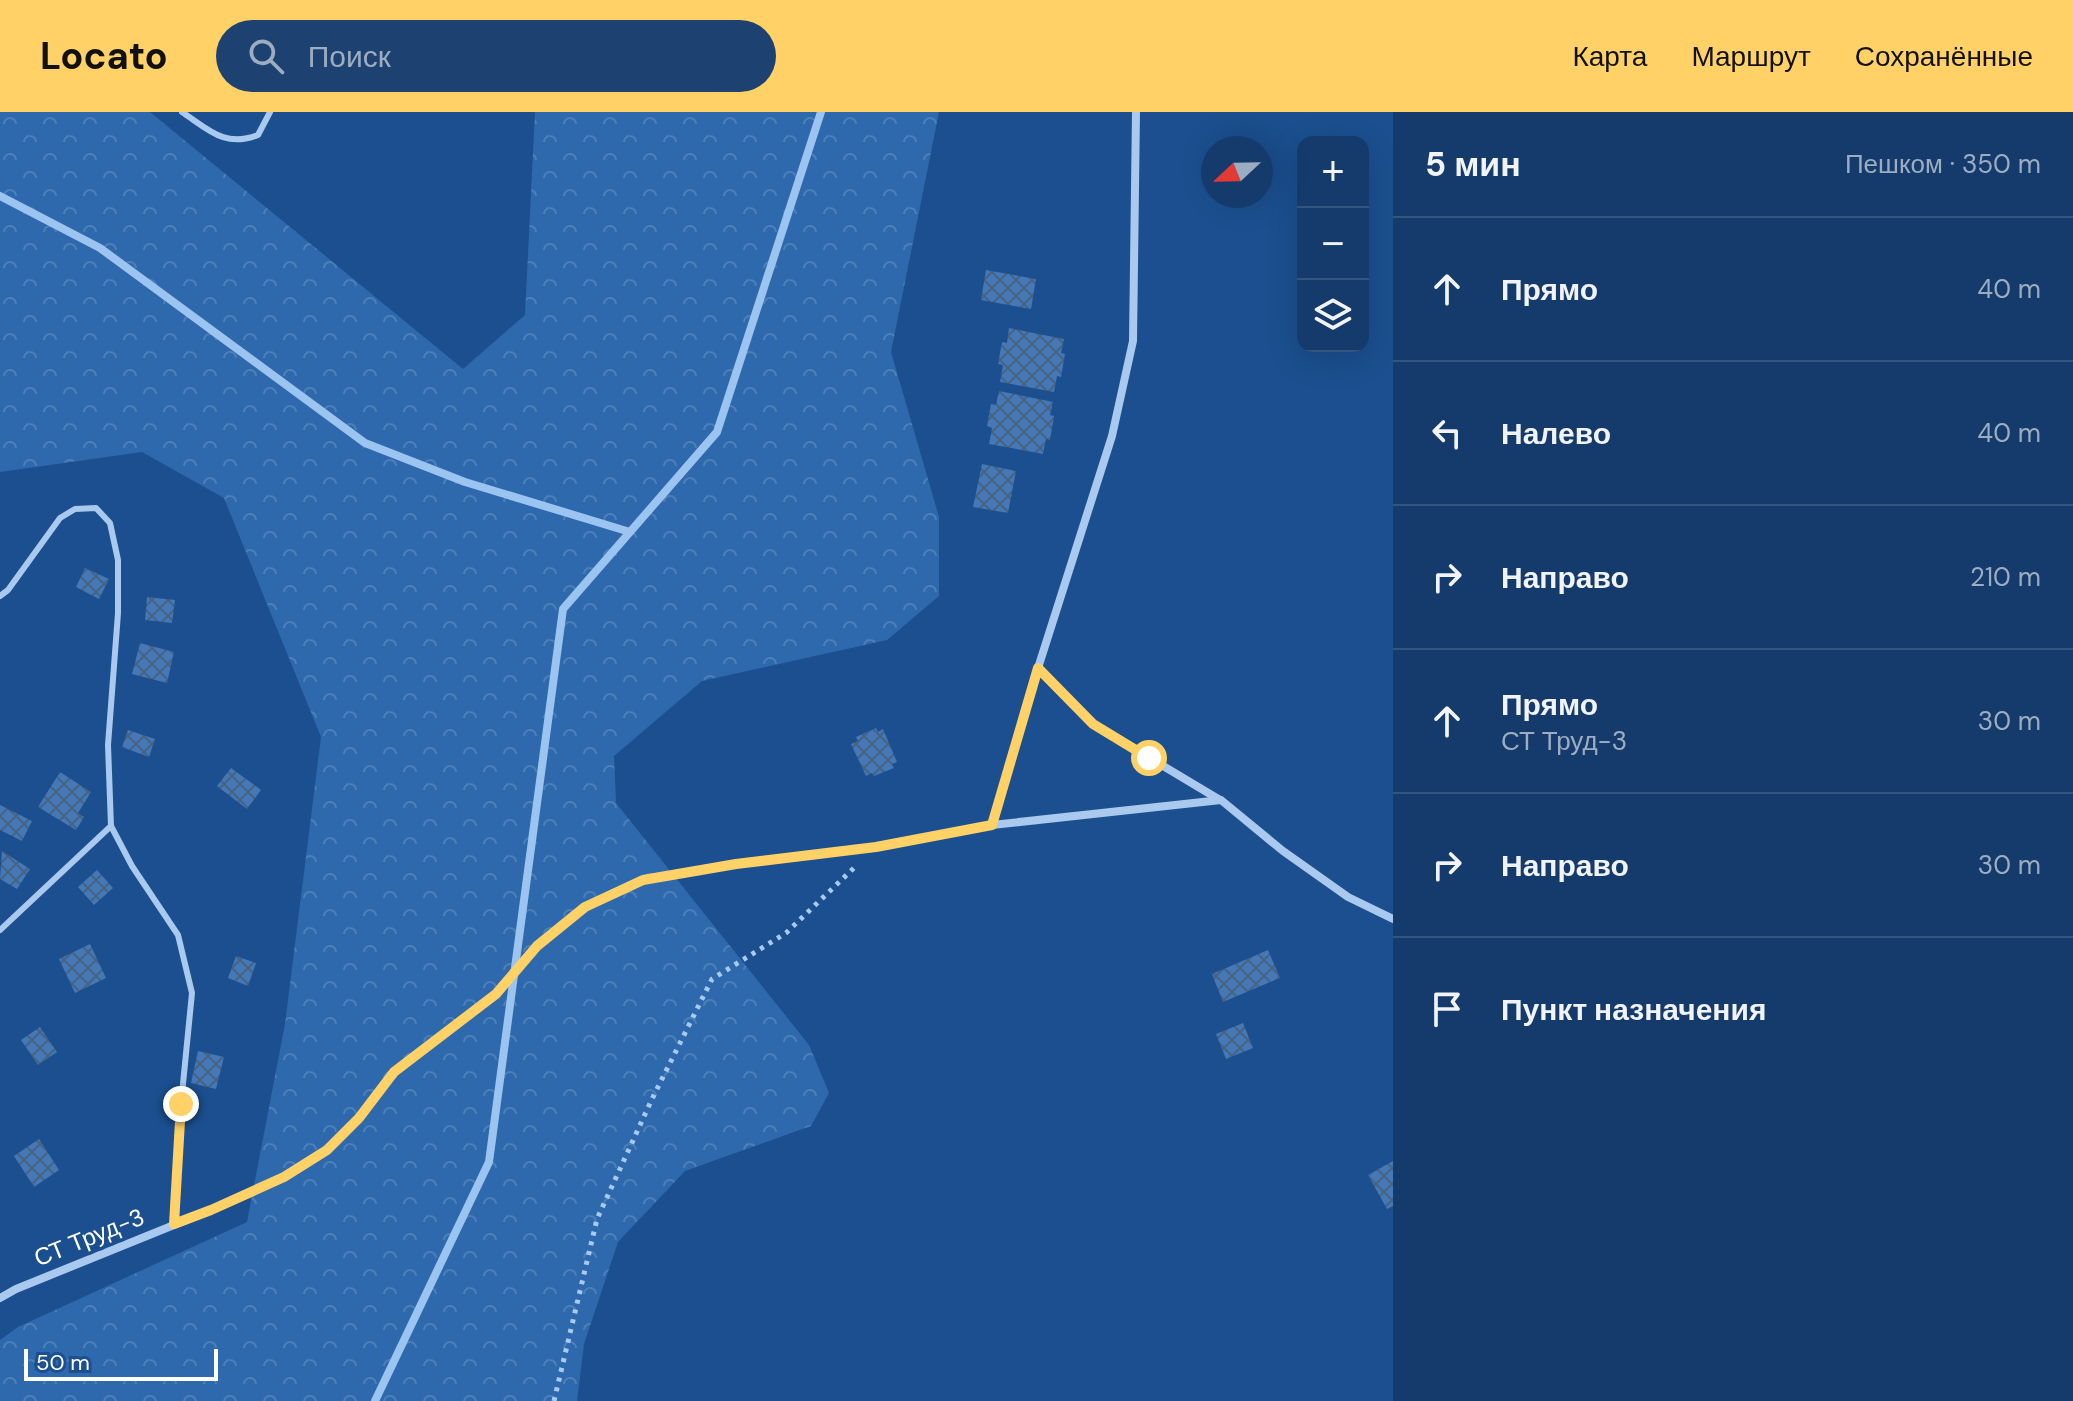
<!DOCTYPE html>
<html lang="ru">
<meta charset="utf-8">
<style>
:root{--surface:#143b6b;--page:#1d4271;--text:#f1f3f6;--muted:#9dadc1;--line:#33557e;--accent:#ffd166}
body{margin:0;font-family:"DM Sans",sans-serif;background:var(--page);color:var(--text)}
.controls{position:absolute;right:24px;top:24px;display:grid;overflow:hidden;border-radius:16px;box-shadow:0 8px 32px #0002}
.controls button{width:72px;height:72px;display:grid;place-items:center;padding:0;border:0;border-bottom:2px solid var(--line);background:var(--surface);color:var(--text);font:40px sans-serif}
.compass{position:absolute;left:1201px;top:24px;width:72px;height:72px;border-radius:50%;background:var(--surface);box-shadow:0 8px 32px #0002;rotate:248deg}
.scale{position:absolute;left:24px;bottom:20px;width:194px;box-sizing:border-box;padding-left:8px;border:4px solid #fff;border-top:0;font-size:22px;line-height:28px;white-space:nowrap;color:#fff;-webkit-text-stroke:6px #1b4f8f;paint-order:stroke}
.stop{position:absolute;width:24px;height:24px;margin:-18px;border:6px solid #ffd166;border-radius:50%;background:#fff}
.stop.end{background:#ffd166;border-color:#fff;box-shadow:0 2px 8px #0008}
.list{margin:0;padding:0;list-style:none}
h2{display:flex;justify-content:space-between;align-items:center;height:104px;margin:0;padding:0 32px;font-size:34px}
h2 small{font-size:26px;font-weight:400;color:var(--muted)}
.list li{display:grid;grid-template-columns:52px 1fr auto;gap:24px;align-items:center;box-sizing:border-box;height:144px;padding:0 32px;border-top:2px solid var(--line)}
.list b{display:block;font-size:30px;white-space:nowrap}
.list p{margin:0;font-size:26px;white-space:nowrap;color:var(--muted)}
.list em{font-size:26px;font-style:normal;color:var(--muted)}
.icon{flex:none;width:44px;height:44px;fill:none;stroke:currentColor;stroke-width:2;stroke-linecap:round;stroke-linejoin:round}
.map{position:relative;flex:none;width:1393px;height:1289px;overflow:hidden}
header{display:flex;align-items:center;gap:48px;box-sizing:border-box;height:112px;padding:0 40px;background:var(--accent);color:#111}
header strong{font-size:38px}
nav{display:flex;gap:44px;margin-inline-start:auto;font-size:28px}
.search{width:560px;height:72px;background:var(--page);display:flex;align-items:center;gap:20px;box-sizing:border-box;padding:0 28px;border-radius:44px;color:var(--muted);font-size:30px}
main{display:flex}
aside{flex:1;background:var(--surface)}
.map>svg:first-child{display:block}
</style>
<header>
<strong>Locato</strong>
<div class="search"><svg class="icon" aria-label="search" viewBox="0 0 24 24"><circle cx="10" cy="10" r="6"/><path d="M15 15l6 6"/></svg>Поиск</div>
<nav><a>Карта</a><a>Маршрут</a><a>Сохранённые</a></nav>
</header>
<main>
<div class="map">
<svg width="1393" height="1289" viewBox="0 0 1393 1289">
<defs>
<pattern id="forest-crowns" width="20" height="18" patternUnits="userSpaceOnUse" patternTransform="scale(2)"><rect width="20" height="18" fill="#2e69ad"/><path d="M2 6a3 3 0 1 1 6 0M12 15a3 3 0 1 1 6 0" fill="none" stroke="#4d80b9"/></pattern>
<pattern id="building-cross-hatch" width="8" height="8" patternUnits="userSpaceOnUse" patternTransform="scale(2)"><rect width="8" height="8" fill="#4478b7"/><path d="M0 0l8 8M0 8l8-8" fill="none" stroke="#486282"/></pattern>
</defs>
<rect width="100%" height="100%" fill="#1b4f8f"/>
<polygon fill="url(#forest-crowns)" points="0,0 150,0 463,257 525,203 535,0 939,0 891,240 939,405 939,484 887,528 702,569 614,644 616,691 809,933 829,981 811,1014 685,1059 618,1130 584,1232 577,1289 0,1289 0,1228 18,1215 247,1110 285,912 321,625 224,386 142,340 0,360"/>
<g fill="none" stroke-linecap="round" stroke-linejoin="round">
<g stroke="#9cc4f0" stroke-width="8">
<polyline points="0,84 100,136 365,331 465,370 630,420"/>
<polyline points="375,1289 489,1050 563,497 717,320 821,0"/>
</g>
</g>
<g fill="url(#building-cross-hatch)">
<polygon points="986,158 1036,167 1031,197 981,188"/>
<polygon points="1009,216 1064,227 1061,241 1065,242 1061,265 1057,264 1054,280 1000,270 1003,253 998,252 1002,230 1007,231"/>
<polygon points="999,279 1053,290 1050,303 1054,304 1050,328 1046,327 1043,342 989,332 992,316 987,314 991,292 996,293"/>
<polygon points="982,352 1016,359 1008,401 973,395"/>
<polygon points="85,456 109,467 99,487 76,475"/>
<polygon points="147,485 175,488 172,511 145,508"/>
<polygon points="140,531 174,540 167,571 132,562"/>
<polygon points="876,616 878,620 883,617 897,650 892,652 894,656 874,664 872,661 866,664 851,632 858,629 856,625"/>
<polygon points="128,618 155,627 149,645 122,635"/>
<polygon points="231,656 261,678 247,697 217,674"/>
<polygon points="60,660 91,680 78,701 84,705 76,718 38,695"/>
<polygon points="0,693 32,709 22,729 0,718"/>
<polygon points="2,739 30,757 17,777 0,767"/>
<polygon points="97,758 113,776 94,793 78,775"/>
<polygon points="90,832 106,866 75,881 59,847"/>
<polygon points="1268,838 1280,866 1223,890 1212,862"/>
<polygon points="236,844 256,851 248,874 228,866"/>
<polygon points="1243,911 1253,936 1226,947 1216,922"/>
<polygon points="40,915 57,940 38,953 21,928"/>
<polygon points="198,939 224,945 216,977 191,971"/>
<polygon points="39,1027 59,1058 34,1075 14,1044"/>
<polygon points="1393,1049 1393,1094 1387,1097 1368,1063"/>
</g>
<g fill="none" stroke-linecap="round" stroke-linejoin="round">
<polyline stroke="#a9c9ee" stroke-width="5" stroke-dasharray="4 6" stroke-linecap="butt" points="554,1289 597,1107 652,987 712,867 786,821 857,753"/>
<g stroke="#a9c9ee" stroke-width="6">
<path d="M182,0C209,18 225,36 258,23L270,0"/>
<polyline points="0,484 8,478 60,406 75,397 96,396 110,411 118,448 118,501 108,633 111,714 132,754 178,823 192,881 181,992 174,1112"/>
<polyline points="992,713 1038,556"/>
<polyline points="0,818 111,714"/>
</g>
<g stroke="#a9c9ee" stroke-width="8">
<polyline points="1136,0 1133,229 1112,324 1038,556 1093,612 1220,688"/>
<polyline points="0,1186 16,1177 211,1098 284,1065 327,1038 359,1006 394,960 496,882 537,834 585,795 643,768 736,752 876,735 992,713 1221,688 1283,739 1348,785 1393,807"/>
</g>
</g>
<g fill="none" stroke-linecap="round" stroke-linejoin="round">
<polyline stroke="#ffd166" stroke-width="10" points="181,992 174,1112 211,1098 284,1065 327,1038 359,1006 394,960 496,882 537,834 585,795 643,768 736,752 876,735 992,713 1038,556 1093,612 1149,646"/>
</g>
<g text-anchor="middle" dominant-baseline="central" stroke-width="7" stroke-linejoin="round" paint-order="stroke">
<g font-size="24" fill="#fff" stroke="#1b4f8f">
<text transform="translate(89 1125) rotate(-22)">СТ Труд-3</text>
</g>
</g>
</svg>
<div class="controls">
<button>+</button>
<button>−</button>
<button><svg class="icon" aria-label="layers" viewBox="0 0 24 24"><path d="M12 4l9 5-9 5-9-5zM3 14l9 5 9-5"/></svg></button>
</div>
<svg class="compass" viewBox="-18 -18 36 36"><path d="M0-13l5 13h-10z" fill="#e53935"/><path d="M0 13l5-13h-10z" fill="#9dadc1"/></svg>
<div class="scale">50 m</div>
<div class="stop" style="left:1149px;top:646px"></div>
<div class="stop end" style="left:181px;top:992px"></div>
</div>
<aside>
<h2>5 мин<small>Пешком · 350 m</small></h2>
<ul class="list">
<li><svg class="icon" aria-label="ahead" viewBox="0 0 24 24"><path d="M12 20V5M6 11l6-6 6 6"/></svg><div><b>Прямо</b></div><em>40 m</em></li>
<li><svg class="icon" aria-label="left" viewBox="0 0 24 24"><path d="M17 20v-9H6M10 6l-5 5 5 5"/></svg><div><b>Налево</b></div><em>40 m</em></li>
<li><svg class="icon" aria-label="right" viewBox="0 0 24 24"><path d="M7 20v-9h11M14 6l5 5-5 5"/></svg><div><b>Направо</b></div><em>210 m</em></li>
<li><svg class="icon" aria-label="ahead" viewBox="0 0 24 24"><path d="M12 20V5M6 11l6-6 6 6"/></svg><div><b>Прямо</b><p>СТ Труд-3</p></div><em>30 m</em></li>
<li><svg class="icon" aria-label="right" viewBox="0 0 24 24"><path d="M7 20v-9h11M14 6l5 5-5 5"/></svg><div><b>Направо</b></div><em>30 m</em></li>
<li><svg class="icon" aria-label="arrive" viewBox="0 0 24 24"><path d="M6 21V4h12l-3 4 3 4H6"/></svg><div><b>Пункт назначения</b></div></li>
</ul>
</aside>
</main>
